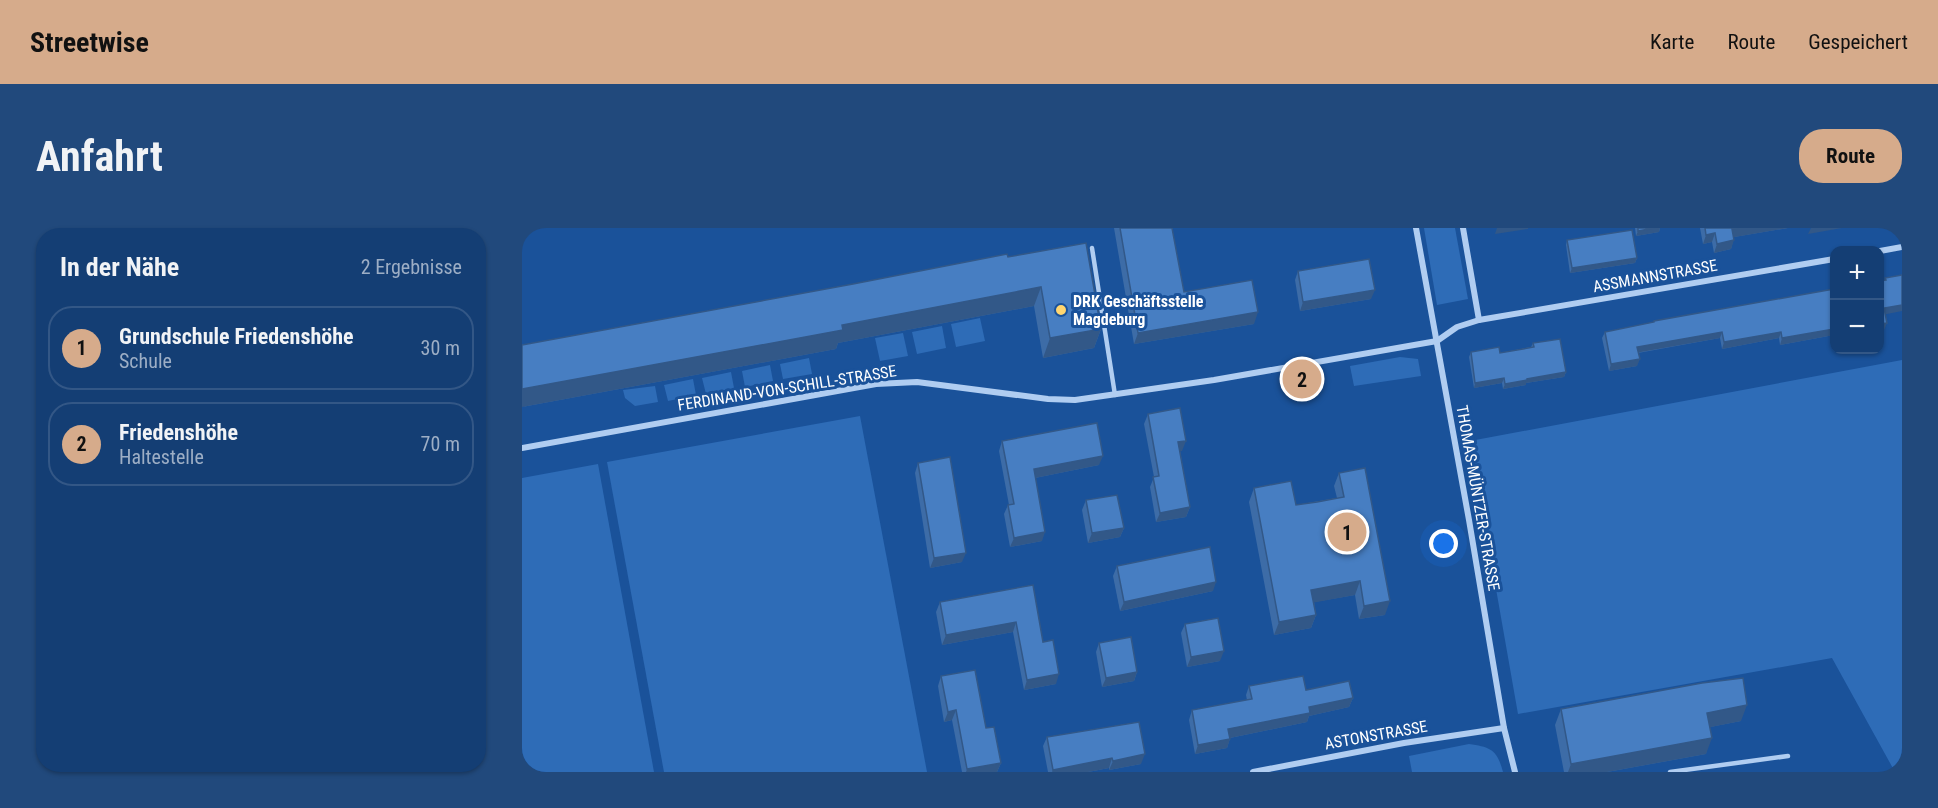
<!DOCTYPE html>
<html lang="de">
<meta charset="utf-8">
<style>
:root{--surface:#143e74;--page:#21497c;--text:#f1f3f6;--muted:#9daec5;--line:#335786;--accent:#d6ab8b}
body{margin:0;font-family:"Roboto Condensed",sans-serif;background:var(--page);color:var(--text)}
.controls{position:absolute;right:18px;top:18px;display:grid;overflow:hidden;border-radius:12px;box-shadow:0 2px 4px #0004}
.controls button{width:54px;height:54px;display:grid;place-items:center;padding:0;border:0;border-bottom:2px solid var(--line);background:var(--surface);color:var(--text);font:30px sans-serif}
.you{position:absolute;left:922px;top:316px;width:21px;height:21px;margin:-15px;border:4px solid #fff;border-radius:50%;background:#1a73e8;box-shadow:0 0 0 9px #1a73e833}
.badge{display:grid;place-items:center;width:39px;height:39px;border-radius:50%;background:var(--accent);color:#111;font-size:20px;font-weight:700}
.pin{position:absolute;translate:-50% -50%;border:3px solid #fff;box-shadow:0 2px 6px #0006}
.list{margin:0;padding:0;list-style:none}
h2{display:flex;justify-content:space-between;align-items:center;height:78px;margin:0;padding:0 24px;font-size:26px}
h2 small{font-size:20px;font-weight:400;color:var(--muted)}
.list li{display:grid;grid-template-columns:39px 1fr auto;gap:18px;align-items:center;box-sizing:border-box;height:84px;margin:0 12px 12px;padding:0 12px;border:2px solid var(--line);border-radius:24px}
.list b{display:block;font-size:22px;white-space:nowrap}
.list p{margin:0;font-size:20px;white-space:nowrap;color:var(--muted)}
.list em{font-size:20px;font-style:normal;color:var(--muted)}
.map{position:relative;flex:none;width:1380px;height:544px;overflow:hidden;border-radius:24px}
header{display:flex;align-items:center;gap:36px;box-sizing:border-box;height:84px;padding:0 30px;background:var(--accent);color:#111}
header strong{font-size:28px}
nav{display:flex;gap:33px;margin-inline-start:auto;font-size:21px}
.intro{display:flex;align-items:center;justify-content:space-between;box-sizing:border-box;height:144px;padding:0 36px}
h1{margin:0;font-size:42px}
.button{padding:15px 27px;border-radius:24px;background:var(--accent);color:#111;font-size:21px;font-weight:700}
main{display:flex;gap:36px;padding:0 36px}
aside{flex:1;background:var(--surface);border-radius:24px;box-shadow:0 2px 4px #0004}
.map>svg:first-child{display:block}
</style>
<header>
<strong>Streetwise</strong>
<nav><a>Karte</a><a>Route</a><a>Gespeichert</a></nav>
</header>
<div class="intro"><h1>Anfahrt</h1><a class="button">Route</a></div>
<main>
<aside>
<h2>In der Nähe<small>2 Ergebnisse</small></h2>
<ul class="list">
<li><span class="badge">1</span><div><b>Grundschule Friedenshöhe</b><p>Schule</p></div><em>30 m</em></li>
<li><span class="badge">2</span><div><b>Friedenshöhe</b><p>Haltestelle</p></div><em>70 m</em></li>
</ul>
</aside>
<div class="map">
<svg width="1380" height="544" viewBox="0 0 1380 544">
<rect width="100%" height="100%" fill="#1a529a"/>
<g fill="#2e6cb7">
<polygon points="902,0 933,0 946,71 915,77"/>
<polygon points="458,90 463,113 434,119 429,96"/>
<polygon points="420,98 424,120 395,126 390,104"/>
<polygon points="381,105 386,128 358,133 353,110"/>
<polygon points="878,129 896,131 899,148 832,158 828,138"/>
<polygon points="287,130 290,146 261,151 258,136"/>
<polygon points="1380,132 1380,544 1373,544 1310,430 996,486 948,213"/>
<polygon points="248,137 251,153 223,159 220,143"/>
<polygon points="209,144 212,160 184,166 180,150"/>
<polygon points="171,151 174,167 146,173 142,157"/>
<polygon points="133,158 136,174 113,178 103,170 101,162"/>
<polygon points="338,188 405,544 142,544 85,234"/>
<polygon points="76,236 132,544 0,544 0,250"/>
<path d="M947,516C969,519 975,522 981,544H890L887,528Z"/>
</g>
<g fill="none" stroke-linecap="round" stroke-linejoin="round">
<g stroke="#b0cdf1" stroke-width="4.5">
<polyline points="570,20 593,167"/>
<polyline points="1148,544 1266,528"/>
</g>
<g stroke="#b0cdf1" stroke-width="6">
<polyline points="894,0 947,292 982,500 993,544"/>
<polyline points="941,0 957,92"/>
<polyline points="1358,23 1380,19"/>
<polyline points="0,220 354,156 395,154 526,171 553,172 692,152 915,113 935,99 957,92 1312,31"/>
<polyline points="731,544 882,515 982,500"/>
</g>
</g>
<g fill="#3d6ca7">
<polygon points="592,0 650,0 662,64 732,96 612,116"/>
<polygon points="1113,0 1138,0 1137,4 1114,8"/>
<polygon points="1178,0 1266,0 1212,9 1209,21 1192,25 1190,14 1181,16"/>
<polygon points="1045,12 1115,30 1113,35 1048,45 1044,17"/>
<polygon points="486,29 579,101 572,120 521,130 512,78 316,115 314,121 0,179"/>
<polygon points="776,43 849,71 778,83 773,52"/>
<polygon points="1312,61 1312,107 1258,117 1257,110 1200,121 1198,110 1116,125 1115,138 1087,143 1080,110 1083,104 1131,95 1132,93"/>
<polygon points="1011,115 1044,144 1042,149 1004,155 1004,157 981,161 980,155 952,160 947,129 949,124 978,125 1009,119"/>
<polygon points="626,186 660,223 658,223 668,279 664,289 634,294 628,259 632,249 622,196"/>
<polygon points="480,213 577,237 513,250 520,313 488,319 482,286 486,277 487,277 477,223"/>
<polygon points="396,235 440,334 408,340 393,245"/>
<polygon points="817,245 863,387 837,391 833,367 792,374 794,387 789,400 752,407 727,274 732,260 774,277 815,270 812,258"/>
<polygon points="564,272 602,300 598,309 566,315 560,282"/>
<polygon points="595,338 691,363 598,383 591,348"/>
<polygon points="511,357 521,414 534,456 502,462 491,404 420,417 414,384 418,374"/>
<polygon points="663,396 698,433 665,439 659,405"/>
<polygon points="577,415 615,444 612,453 580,459 574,424"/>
<polygon points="419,448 464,500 479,535 475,544 440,544 430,492 422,494 416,458"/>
<polygon points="727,458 784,462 831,470 827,479 787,488 785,494 708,510 705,520 673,526 667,492 670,482 725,472 724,467"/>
<polygon points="1039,481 1219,493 1188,499 1184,526 1085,544 1042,544 1033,497"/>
<polygon points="525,509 619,536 587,542 587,540 566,544 526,544 521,518"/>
</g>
<g fill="#325888">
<polygon points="975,0 1006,0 1006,1 973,6"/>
<polygon points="1132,0 1138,0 1137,4 1114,8 1116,3"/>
<polygon points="1216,0 1266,0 1207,10 1210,1"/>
<polygon points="1289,0 1320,0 1286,6"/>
<polygon points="1193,5 1190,14 1181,16 1184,7"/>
<polygon points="1212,12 1209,21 1192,25 1195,16"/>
<polygon points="1115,30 1113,35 1048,45 1050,40"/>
<polygon points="519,59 512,78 316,115 314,121 0,179 0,161 320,97"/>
<polygon points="853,62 849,71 778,83 781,74"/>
<polygon points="1380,77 1380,83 1360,87 1362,80"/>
<polygon points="736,84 732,96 612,116 616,105"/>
<polygon points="1365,95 1362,102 1358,103 1358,96"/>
<polygon points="579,101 572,120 521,130 528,110"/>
<polygon points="1312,101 1312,107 1258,117 1260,110"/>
<polygon points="1200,104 1198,110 1113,125 1115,119"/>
<polygon points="1259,104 1257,110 1200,121 1202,114"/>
<polygon points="1118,131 1115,138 1087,143 1089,136"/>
<polygon points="1044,144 1042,149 1004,155 1004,157 981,161 983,156 1005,151"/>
<polygon points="982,150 980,155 952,160 953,155"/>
<polygon points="664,213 660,223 653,224 656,214"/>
<polygon points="581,228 577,237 508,251 512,241"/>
<polygon points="668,279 664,289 634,294 638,285"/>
<polygon points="602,300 598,309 566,315 570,305"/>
<polygon points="523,304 520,313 488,319 492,310"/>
<polygon points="444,325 440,334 408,340 412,330"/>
<polygon points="838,353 833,367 784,376 789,362"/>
<polygon points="694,354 691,363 598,383 602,374"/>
<polygon points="868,373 863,387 837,391 842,378"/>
<polygon points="794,387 789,400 752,407 757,394"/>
<polygon points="494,394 491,404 420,417 424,407"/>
<polygon points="702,423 698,433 665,439 669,429"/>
<polygon points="615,444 612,453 580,459 584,450"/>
<polygon points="537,446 534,456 502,462 505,452"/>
<polygon points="831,470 827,479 787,488 785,494 703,511 706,501 787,479"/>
<polygon points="1225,477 1219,493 1179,501 1185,485"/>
<polygon points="434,482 430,492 422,494 426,484"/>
<polygon points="1190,510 1184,526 1085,544 1046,544 1049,536"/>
<polygon points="708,511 705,520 673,526 676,517"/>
<polygon points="623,526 619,536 587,542 591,533"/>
<polygon points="590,530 587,540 566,544 530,544 531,542"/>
<polygon points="479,535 475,544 444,544 445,541"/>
</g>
<g fill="#477ec2" stroke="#325888" stroke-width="1.5">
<polygon points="598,0 650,0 662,64 730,52 736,84 616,105"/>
<polygon points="1116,0 1132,0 1116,3"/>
<polygon points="1183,0 1216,0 1210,1 1212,12 1195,16 1193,5 1184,7"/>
<polygon points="1110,2 1115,30 1050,40 1045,12"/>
<polygon points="564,15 579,101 528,110 519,59 320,97 321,102 0,161 0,117 331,56 485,26 486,29"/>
<polygon points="847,31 853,62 781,74 776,43"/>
<polygon points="1380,47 1380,77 1362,80 1365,95 1358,96 1358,53 1364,52 1363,50"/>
<polygon points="1312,61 1312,101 1260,110 1259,104 1202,114 1200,104 1115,119 1118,131 1089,136 1083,104 1132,94 1132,93"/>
<polygon points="1038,111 1044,144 1005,151 1005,152 983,156 982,150 953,155 949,124 977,119 978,125 1012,119 1011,115"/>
<polygon points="658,180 664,213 656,214 668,279 638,285 631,249 637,248 626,186"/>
<polygon points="575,195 581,228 512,241 523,304 492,310 486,277 492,276 480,213"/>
<polygon points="428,229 444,325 412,330 396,235"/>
<polygon points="843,240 868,373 842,378 838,353 789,362 794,387 757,394 732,260 769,253 774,277 795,274 822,269 817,245"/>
<polygon points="595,267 602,300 570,305 564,272"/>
<polygon points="688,319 694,354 602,374 595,338"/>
<polygon points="511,357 521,414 531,412 537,446 505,452 494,394 424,407 418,374"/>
<polygon points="696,390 702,423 669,429 663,396"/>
<polygon points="609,409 615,444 584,450 577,415"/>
<polygon points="453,442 464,500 472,499 479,535 445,541 434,482 426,484 419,448"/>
<polygon points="781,448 784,462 827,453 831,470 787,479 788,485 706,501 708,511 676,517 670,482 730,471 727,458"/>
<polygon points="1221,450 1225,477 1185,485 1190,510 1049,536 1039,481 1180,455"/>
<polygon points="617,494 623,526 591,533 590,530 531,542 525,509"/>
</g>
<circle fill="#ffd670" stroke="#1a529a" stroke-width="2" cx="539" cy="82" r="6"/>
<g text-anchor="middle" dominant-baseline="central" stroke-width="6" stroke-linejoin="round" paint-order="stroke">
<g font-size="16" fill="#fff" stroke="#1a529a">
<text transform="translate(1133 48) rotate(-10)">ASSMANNSTRASSE</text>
<text transform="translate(265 160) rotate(-9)">FERDINAND-VON-SCHILL-STRASSE</text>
<text transform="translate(956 270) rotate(80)">THOMAS-MÜNTZER-STRASSE</text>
<text transform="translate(854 507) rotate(-10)">ASTONSTRASSE</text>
</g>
<g font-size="16" font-weight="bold" fill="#fff" stroke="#1a529a" text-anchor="start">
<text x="551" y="73">DRK Geschäftsstelle<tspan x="551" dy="18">Magdeburg</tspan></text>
</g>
</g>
</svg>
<div class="controls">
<button>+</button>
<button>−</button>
</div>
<div class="you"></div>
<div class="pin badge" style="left:825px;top:304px">1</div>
<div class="pin badge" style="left:780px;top:151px">2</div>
</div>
</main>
